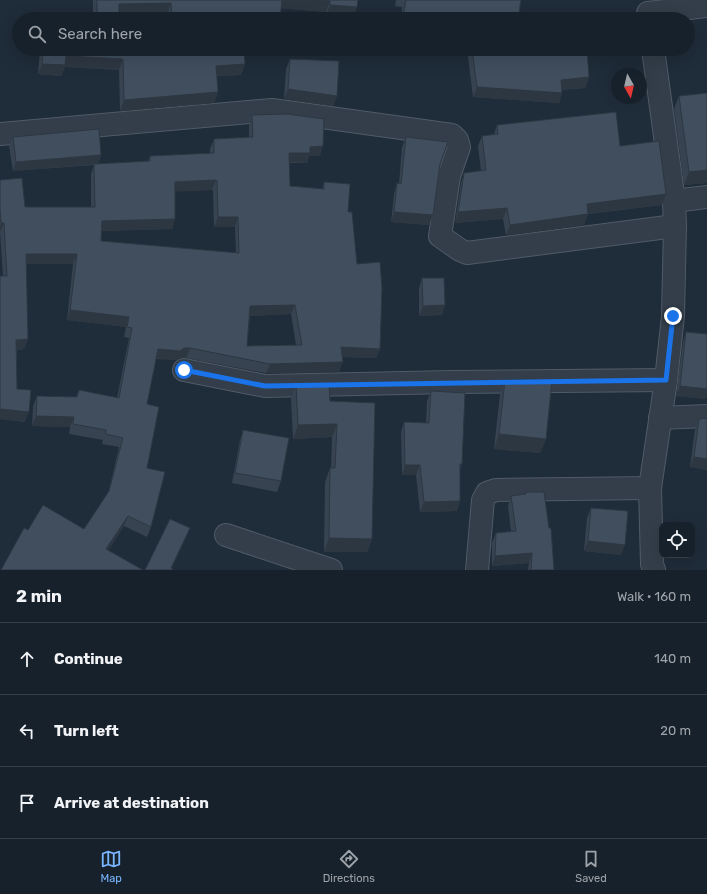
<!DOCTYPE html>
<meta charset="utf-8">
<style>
:root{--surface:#17212b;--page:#202933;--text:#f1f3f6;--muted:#9ea3a9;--line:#363e47;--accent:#79b6ff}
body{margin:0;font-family:Rubik,sans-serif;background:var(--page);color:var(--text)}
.controls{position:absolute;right:12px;bottom:12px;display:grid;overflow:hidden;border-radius:8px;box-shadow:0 4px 16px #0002}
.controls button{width:36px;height:36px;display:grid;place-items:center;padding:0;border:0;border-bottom:1px solid var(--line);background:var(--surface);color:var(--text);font:20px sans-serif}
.compass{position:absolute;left:611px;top:68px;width:36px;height:36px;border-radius:50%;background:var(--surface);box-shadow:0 4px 16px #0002;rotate:172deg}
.stop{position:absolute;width:12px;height:12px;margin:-9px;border:3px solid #1a73e8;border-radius:50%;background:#fff}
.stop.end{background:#1a73e8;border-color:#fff;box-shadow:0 1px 4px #0008}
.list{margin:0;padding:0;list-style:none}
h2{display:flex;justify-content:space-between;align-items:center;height:52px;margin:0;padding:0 16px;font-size:17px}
h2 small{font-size:13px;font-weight:400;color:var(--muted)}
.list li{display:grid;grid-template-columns:26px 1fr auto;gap:12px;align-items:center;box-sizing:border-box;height:72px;padding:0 16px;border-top:1px solid var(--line)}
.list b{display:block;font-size:15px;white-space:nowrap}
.list em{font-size:13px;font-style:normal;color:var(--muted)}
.icon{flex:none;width:22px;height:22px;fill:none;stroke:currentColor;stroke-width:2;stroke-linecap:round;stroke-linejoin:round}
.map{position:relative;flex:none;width:707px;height:570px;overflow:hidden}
.search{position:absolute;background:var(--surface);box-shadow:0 4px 16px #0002;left:12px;right:12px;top:12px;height:44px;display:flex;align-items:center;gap:10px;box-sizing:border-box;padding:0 14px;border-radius:22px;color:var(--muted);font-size:15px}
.sheet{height:268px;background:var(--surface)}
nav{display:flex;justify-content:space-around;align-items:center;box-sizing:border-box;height:56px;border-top:1px solid var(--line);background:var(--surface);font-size:11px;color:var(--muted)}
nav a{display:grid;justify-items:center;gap:2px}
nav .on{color:var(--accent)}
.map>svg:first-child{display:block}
</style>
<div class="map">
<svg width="707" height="570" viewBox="0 0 707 570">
<rect width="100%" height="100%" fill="#1f2c39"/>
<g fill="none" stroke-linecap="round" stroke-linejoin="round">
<g stroke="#505b67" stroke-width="24">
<g id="minor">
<polyline points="648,13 707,6"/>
<polyline points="653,49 674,201 675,226 673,316 666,380 650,488 652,564 654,570"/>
<polyline points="0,134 272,110 452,135 457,140 459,147 449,176 440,236 460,250 467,253 675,226"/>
<polyline points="674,201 707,197"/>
<polyline points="184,370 265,386 451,382 666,380"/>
<polyline points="660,418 707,416"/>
<polyline points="226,535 331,570"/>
<polyline points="477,570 483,500 487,493 496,490 650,488"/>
</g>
</g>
<use href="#minor" stroke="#333e4a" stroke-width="22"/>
</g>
<g fill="#374351" fill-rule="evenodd">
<polygon points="93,0 358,0 357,7 353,18 326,16 326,12 281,8 280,19 168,19 167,14 119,14 119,19 93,19"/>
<polygon points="396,0 521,0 518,19 401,19 402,7 395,6"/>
<polygon points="40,49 244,49 245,64 241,75 217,76 218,92 214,103 120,111 119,70 65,67 61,76 38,74"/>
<polygon points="467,49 568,49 567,51 589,77 585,88 562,90 562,93 559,103 473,97"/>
<polygon points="290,59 337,96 333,106 284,99 286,69"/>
<polygon points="679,96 707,183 684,185 674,109"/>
<path d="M252,115L320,156H309L307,163H289L290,186L322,189L324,182L348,212L357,264L380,349L376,358L342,357L339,372L266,373L186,358H180L177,360L156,359L147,404V468L151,527L147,537L124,526L108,551L28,530L84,529L108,494L119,447L102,444L103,440L69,434L70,427L32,426L33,406L37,396L76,397L79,390L117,398L129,338L124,337L126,327L67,320L73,264H26L28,339L24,349L17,350V389L25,422L0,419L3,276L0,232V180L25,207H91V174L94,165L13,171L9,146L13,137L101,155L98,164L148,161L150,156L210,153V149L214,139L249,137V125ZM212,190L213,191L214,227H235L236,253L101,241V231L172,229L175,219V191ZM291,314L296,345L247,346L250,316Z"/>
<polygon points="497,125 620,146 666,194 662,205 588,214 584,225 506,235 503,219 455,223 461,183 464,173 481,171 478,146 482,136 494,134"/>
<polygon points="406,137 440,164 429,225 391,222 394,194 397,183 399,184 402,147"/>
<polygon points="422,278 445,305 442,315 419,316 419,288"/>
<polygon points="686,332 706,399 676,396 683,342"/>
<polygon points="505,380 546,439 540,453 494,449 500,394"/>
<polygon points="296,384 330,401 372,539 367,552 324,552 325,482 330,468 331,468 332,437 293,439 291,398"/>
<polygon points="431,391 462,464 460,471 460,501 457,511 420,512 416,475 402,475 401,432 404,422 426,423 427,401"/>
<polygon points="699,419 707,470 690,467 695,429"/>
<polygon points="243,430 281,481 277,492 232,483 240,440"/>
<polygon points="526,492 554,570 528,570 529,563 492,566 492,543 496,533 511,531 508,506 511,496 525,494"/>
<polygon points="591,508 621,555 584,551 587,518"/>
</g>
<g fill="#2d3742">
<polygon points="281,0 316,0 330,1 326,12 278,8"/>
<polygon points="171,3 167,14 115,14 119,4"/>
<polygon points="330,5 357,7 353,18 326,16"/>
<polygon points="403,17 417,19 402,19"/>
<polygon points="247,49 275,49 274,51"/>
<polygon points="66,56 123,59 119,70 65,67 61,76 38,74 42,64"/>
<polygon points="245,64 241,75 212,77 216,66"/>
<polygon points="589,77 585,88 557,90 561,80"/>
<polygon points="477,87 562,93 559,103 473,97"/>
<polygon points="288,89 337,96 333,106 284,99"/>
<polygon points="218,92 214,103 120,111 124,100"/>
<polygon points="323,146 320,156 309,156 307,163 285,162 289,153 310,147"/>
<polygon points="101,155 98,164 13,171 16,162"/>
<polygon points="707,170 707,183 684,185 689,172"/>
<polygon points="216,180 212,190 171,192 175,182"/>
<polygon points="666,194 662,205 583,214 587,204"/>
<polygon points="507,208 503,219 455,223 458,212"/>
<polygon points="394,212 433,215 429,225 391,222"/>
<polygon points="588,214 584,225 506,235 510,225"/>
<polygon points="218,217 238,217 235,227 214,227"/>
<polygon points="175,219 172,229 98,231 102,221"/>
<polygon points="1,223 4,223 0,232 0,227"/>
<polygon points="26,254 77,254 73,264 23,264"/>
<polygon points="295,305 291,314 247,316 250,306"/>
<polygon points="445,305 442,315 419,316 423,306"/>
<polygon points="70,310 129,317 126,327 67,320"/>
<polygon points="28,339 24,349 13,350 16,340"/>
<polygon points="341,347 380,349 376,358 338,357"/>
<polygon points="190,348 186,358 180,358 177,360 154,358 158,349"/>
<polygon points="343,362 339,372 266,373 270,364"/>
<polygon points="680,386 707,389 707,396 706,399 676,396"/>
<polygon points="0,409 29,412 25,422 0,419"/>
<polygon points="36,416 74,417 70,427 32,426"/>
<polygon points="337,424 332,437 293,439 298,425"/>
<polygon points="499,434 546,439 540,453 494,449"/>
<polygon points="694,457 707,459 707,470 690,467"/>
<polygon points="460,464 462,464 459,474"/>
<polygon points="405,465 420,465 416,475 402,475"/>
<polygon points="460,501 457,511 420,512 424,502"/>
<polygon points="128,516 124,526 103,559 106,549"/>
<polygon points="190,528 186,538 171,570 170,570"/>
<polygon points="329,538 372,539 367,552 324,552"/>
<polygon points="588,541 625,545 621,555 584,551"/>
<polygon points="532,553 529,563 492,566 495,556"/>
</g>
<g fill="#404e5e" stroke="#2d3742" fill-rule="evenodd">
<polygon points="97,0 282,0 280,19 172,19 171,3 119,4 119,19 97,19"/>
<polygon points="316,0 358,0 357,7 330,5 330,1"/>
<polygon points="406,0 521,0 518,19 417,19 403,17"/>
<polygon points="43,49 244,49 245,64 216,66 218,92 124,100 123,59 66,56 65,65 42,64"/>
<polygon points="472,49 568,49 567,51 587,50 589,77 561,80 562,93 477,87"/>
<polygon points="290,59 339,61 337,96 288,89"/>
<polygon points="707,93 707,170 689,172 679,96"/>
<polygon points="616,112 620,146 659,141 666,194 587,204 588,214 510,225 507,208 458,212 464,173 486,170 482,136 498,134 497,125"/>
<path d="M287,114L324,119L323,146L310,147V153H289L290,186L324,189V182L350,184L348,212H352L357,264L380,262L382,288L380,349L341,347L343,362L270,364L190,348H184L180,351L158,349L147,404L159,407L147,468L165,472L151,527L128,516L106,549L143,570H1L24,528L28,530L43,505L84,529L109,491L123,438L106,434V430L73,424L74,417L36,416L37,396L77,397L79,390L119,398L132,328L127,327L129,317L70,310L77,254H26L28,339L16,340L17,389L31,390L29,412L0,409V276H7L4,223H1L0,208V180L22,178L25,207H95L94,164L150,161V156L214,153V139L253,137L252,115ZM216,180L217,181L218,217H238L239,253L101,241L102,221L175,219V182ZM295,305L302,345L247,346L250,306Z"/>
<polygon points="99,129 101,155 16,162 13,137"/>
<polygon points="406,137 448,142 440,164 433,215 394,212 397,183 401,184"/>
<polygon points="422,278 444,278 445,305 423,306"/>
<polygon points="686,332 707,334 707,389 680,386"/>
<polygon points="533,379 552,381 546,439 499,434 505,380"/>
<polygon points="296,384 329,384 330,401 375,403 372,539 329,538 330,468 335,468 337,424 298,425"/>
<polygon points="431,391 465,393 462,464 460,464 460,501 424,502 420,465 405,465 404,422 429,423"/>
<polygon points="707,418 707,459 694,457 699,419"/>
<polygon points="243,430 289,438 281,481 235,473"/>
<polygon points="526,492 544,492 549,528 551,528 554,570 531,570 532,553 495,556 496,533 516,531 511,496 526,494"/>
<polygon points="591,508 628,511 625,545 588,541"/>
<polygon points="170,519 190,528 171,568 173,569 173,570 145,570"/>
</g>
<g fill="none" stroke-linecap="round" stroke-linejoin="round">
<polyline stroke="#1a73e8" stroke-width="5" points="184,370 265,386 666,380 673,316"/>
</g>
</svg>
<div class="controls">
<button><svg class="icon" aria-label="locate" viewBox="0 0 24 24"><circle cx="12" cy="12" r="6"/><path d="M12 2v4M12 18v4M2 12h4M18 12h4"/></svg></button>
</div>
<svg class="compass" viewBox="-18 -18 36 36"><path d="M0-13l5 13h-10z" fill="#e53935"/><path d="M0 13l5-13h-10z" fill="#9ea3a9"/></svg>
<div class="stop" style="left:184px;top:370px"></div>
<div class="stop end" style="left:673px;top:316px"></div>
<div class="search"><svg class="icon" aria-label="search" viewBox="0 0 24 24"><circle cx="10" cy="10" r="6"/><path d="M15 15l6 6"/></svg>Search here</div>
</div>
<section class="sheet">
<h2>2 min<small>Walk · 160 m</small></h2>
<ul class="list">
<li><svg class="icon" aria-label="ahead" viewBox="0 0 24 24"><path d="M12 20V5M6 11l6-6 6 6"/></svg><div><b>Continue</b></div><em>140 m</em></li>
<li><svg class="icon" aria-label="left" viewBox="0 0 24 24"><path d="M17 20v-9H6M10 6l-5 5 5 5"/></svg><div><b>Turn left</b></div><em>20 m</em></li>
<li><svg class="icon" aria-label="arrive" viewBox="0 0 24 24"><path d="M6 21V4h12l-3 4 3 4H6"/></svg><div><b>Arrive at destination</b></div></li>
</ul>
</section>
<nav>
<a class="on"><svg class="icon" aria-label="map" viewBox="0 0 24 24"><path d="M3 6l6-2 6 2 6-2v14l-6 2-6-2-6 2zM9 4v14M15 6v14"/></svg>Map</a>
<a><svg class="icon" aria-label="directions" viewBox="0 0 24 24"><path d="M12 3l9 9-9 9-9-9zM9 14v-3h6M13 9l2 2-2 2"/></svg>Directions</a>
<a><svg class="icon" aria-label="saved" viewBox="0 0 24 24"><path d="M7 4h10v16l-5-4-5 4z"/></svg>Saved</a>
</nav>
